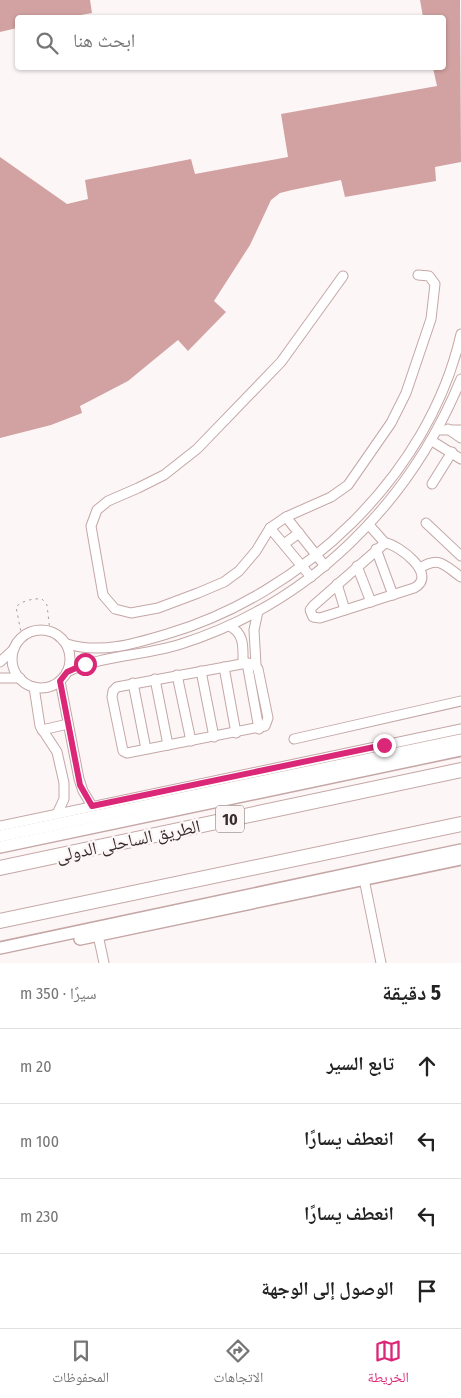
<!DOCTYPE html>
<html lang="ar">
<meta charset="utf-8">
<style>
:root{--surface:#fff;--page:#f2f2f2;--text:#222;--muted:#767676;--line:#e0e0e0;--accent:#db2777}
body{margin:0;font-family:"Fira Sans Condensed","Noto Naskh Arabic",sans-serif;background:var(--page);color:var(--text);direction:rtl}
.stop{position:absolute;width:15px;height:15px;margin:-11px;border:4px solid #db2777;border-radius:50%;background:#fff}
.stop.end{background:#db2777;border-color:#fff;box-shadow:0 1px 5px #0008}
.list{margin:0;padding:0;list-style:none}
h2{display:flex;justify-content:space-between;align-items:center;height:65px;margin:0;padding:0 20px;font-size:21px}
h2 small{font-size:16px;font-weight:400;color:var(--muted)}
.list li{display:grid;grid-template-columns:32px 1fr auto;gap:15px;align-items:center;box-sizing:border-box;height:75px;padding:0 20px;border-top:1px solid var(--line)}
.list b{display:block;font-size:19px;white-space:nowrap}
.list em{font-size:16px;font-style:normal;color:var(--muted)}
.icon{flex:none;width:28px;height:28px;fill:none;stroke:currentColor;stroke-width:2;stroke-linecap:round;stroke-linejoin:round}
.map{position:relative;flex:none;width:461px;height:963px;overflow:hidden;direction:ltr}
.search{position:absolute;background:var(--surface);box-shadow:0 1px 4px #0004;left:15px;right:15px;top:15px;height:55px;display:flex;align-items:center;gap:12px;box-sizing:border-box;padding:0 18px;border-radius:5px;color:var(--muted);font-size:19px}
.sheet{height:365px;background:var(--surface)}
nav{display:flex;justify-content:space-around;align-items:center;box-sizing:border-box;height:70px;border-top:1px solid var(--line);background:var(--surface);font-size:14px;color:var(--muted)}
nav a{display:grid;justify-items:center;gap:2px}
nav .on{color:var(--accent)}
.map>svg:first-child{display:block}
</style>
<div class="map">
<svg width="461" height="963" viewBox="0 0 461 963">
<rect width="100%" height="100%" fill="#fdf6f6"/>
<g fill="#d1a2a1">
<polygon points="0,0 90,0 92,13 69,17 18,18 17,28 0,32"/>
<polygon points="420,0 460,0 461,162 435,167 436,181 345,197 341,180 292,190 280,193 271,200 250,245 214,301 226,312 188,351 178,340 128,381 80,406 82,413 51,425 0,438 0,157 67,204 88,199 85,180 191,159 195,174 288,157 281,114 437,86 433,68 444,68 444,18 423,17"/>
</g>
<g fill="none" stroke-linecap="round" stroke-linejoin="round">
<g stroke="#c4a7a6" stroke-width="11">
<g id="minor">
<polyline points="448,429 461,438"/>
<polyline points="438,430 461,430"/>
<polyline points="432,441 461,459"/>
<polyline points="432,484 452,452"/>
<polyline points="286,517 331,497 348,485 391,423 406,393 431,319 435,284 429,276 418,275"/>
<polyline points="426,523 461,556"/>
<polyline points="369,525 385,543"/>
<polyline points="270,528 311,577"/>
<path d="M385,543C398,544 439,575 414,588L320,618L313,617L310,610L313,606Z"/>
<polyline points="284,544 299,533"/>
<polyline points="376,549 393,595"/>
<polyline points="325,566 286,517 270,528 256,551 239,571 224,582 198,593 158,608 131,613 115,609 103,595 91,526 97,510 108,501 138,488 164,475 197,449 281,362 343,276"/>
<polyline points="357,566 371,602"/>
<path d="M420,568C440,556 444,565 461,577"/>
<polyline points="337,584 345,610"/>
<path d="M229,626C245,633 243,648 243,663"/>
<circle cx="41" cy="659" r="29"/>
<path d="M67,644C101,654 134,644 167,634C303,594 429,475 461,334"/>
<polyline points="0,662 14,649"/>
<polygon points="247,663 254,664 258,669 268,718 265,726 127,753 123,751 112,697 113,691 117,687"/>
<polyline points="247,663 259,729"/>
<polyline points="256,665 254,630 258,611"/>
<polyline points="224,667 236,733"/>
<polyline points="201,671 214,737"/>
<path d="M67,672C102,655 144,656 181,644C311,603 410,503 461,379"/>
<polyline points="177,675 191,741"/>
<polyline points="0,678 20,678"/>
<polyline points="155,679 168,745"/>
<polyline points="60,681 79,779 83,791 92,806"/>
<polyline points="133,683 146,749"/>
<polyline points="34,687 40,726 57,752 64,783 64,799 57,814"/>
<polyline points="42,730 68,724"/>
<polyline points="294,739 461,701"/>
<polyline points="0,826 461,729"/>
<polyline points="364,879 381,963"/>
<polyline points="98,935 104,963"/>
</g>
</g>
<g stroke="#c4a7a6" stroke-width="14">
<g id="major">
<polyline points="0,836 461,740"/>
<polyline points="0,847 461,750"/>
<polyline points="80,939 461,859"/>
<polyline points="0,948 461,850"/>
</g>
</g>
<g stroke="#c4a7a6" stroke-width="16">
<g id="highway">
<polyline points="0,868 461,770"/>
<polyline points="0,921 461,824"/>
</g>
</g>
<path stroke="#aaa1a0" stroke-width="1" stroke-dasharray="2.5 4" stroke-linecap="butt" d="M22,637L16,607C21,601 34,598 42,599L47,605L50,631"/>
<use href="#minor" stroke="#fff" stroke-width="9"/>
<use href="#major" stroke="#fff" stroke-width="11"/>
<use href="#highway" stroke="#fff" stroke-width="14"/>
</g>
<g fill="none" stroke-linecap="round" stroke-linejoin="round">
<polyline stroke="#db2777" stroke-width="6" points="85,664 67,672 60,681 80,785 92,806 384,745"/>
</g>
<g text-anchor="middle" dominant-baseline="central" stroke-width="4.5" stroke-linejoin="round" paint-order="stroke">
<rect fill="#fdf6f6" stroke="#736969" stroke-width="1" x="216" y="805.5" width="28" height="27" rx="4"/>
<g font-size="16" font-weight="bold" fill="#382d2c">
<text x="230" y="819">10</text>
</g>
<g font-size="18" fill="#382d2c" stroke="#fdf6f6">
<text transform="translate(128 841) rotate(-12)">الطريق الساحلى الدولى</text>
</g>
</g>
</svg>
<div class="stop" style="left:85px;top:664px"></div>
<div class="stop end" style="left:384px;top:745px"></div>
<div class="search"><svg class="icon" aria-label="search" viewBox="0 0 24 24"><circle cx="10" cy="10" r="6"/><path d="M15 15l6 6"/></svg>ابحث هنا</div>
</div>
<section class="sheet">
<h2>5 دقيقة<small>سيرًا · 350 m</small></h2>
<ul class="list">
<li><svg class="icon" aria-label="ahead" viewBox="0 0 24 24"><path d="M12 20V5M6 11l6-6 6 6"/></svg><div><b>تابع السير</b></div><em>20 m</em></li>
<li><svg class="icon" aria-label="left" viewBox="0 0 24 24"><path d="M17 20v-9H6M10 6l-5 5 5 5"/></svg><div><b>انعطف يسارًا</b></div><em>100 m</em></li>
<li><svg class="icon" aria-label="left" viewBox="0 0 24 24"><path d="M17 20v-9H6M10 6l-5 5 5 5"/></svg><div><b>انعطف يسارًا</b></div><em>230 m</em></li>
<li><svg class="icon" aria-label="arrive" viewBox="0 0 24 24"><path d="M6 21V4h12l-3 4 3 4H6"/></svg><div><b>الوصول إلى الوجهة</b></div></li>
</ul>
</section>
<nav>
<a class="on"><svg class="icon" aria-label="map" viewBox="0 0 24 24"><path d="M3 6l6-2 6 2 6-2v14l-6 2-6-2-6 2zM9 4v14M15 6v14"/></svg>الخريطة</a>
<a><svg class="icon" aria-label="directions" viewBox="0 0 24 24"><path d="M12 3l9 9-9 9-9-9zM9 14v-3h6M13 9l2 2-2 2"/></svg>الاتجاهات</a>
<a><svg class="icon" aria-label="saved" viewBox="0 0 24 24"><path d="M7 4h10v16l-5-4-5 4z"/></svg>المحفوظات</a>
</nav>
